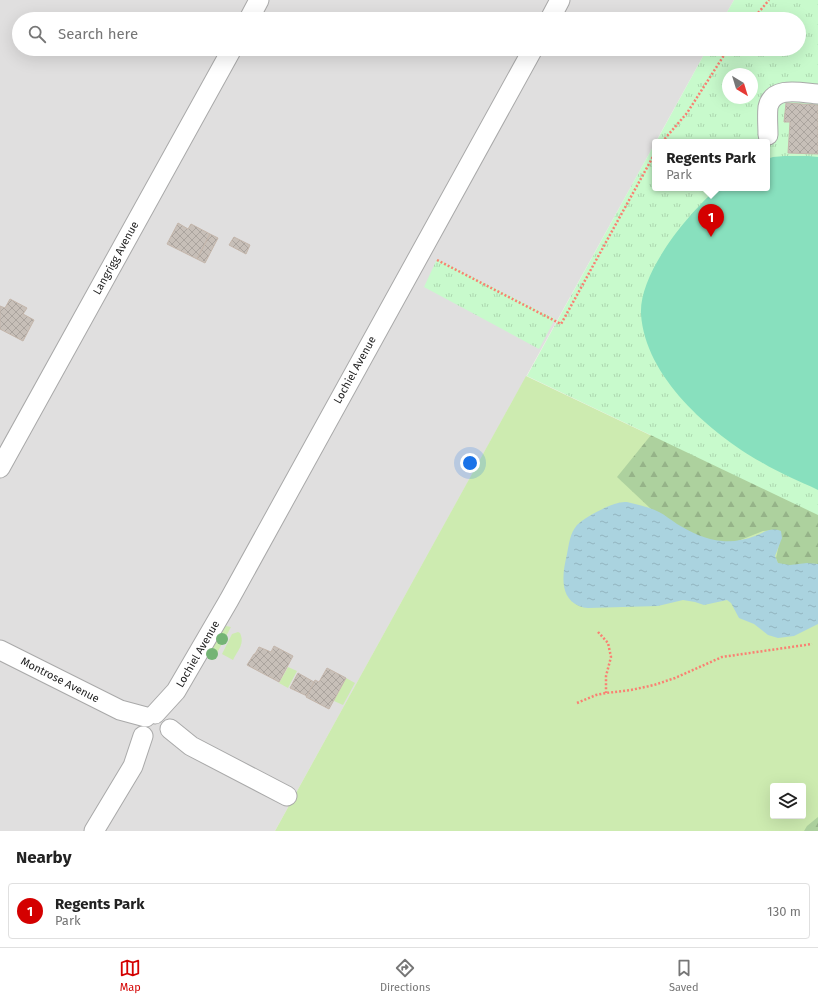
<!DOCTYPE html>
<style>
:root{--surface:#fff;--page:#f6f6f6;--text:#222;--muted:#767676;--line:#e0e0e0;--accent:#d40000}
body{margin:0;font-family:"Fira Sans",sans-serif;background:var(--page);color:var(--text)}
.controls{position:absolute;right:12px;bottom:12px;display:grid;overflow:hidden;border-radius:4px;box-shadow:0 4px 16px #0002}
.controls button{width:36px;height:36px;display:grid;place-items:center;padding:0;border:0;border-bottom:1px solid var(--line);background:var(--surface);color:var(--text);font:20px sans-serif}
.compass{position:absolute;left:722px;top:68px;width:36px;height:36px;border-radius:50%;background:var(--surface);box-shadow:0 4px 16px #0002;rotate:142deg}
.you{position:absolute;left:470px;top:463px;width:14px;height:14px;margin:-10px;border:3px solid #fff;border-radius:50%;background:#1a73e8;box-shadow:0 0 0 6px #1a73e833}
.badge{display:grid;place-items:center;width:26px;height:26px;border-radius:50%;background:var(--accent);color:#fff;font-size:13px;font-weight:700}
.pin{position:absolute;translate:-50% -33px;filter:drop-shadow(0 1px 2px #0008)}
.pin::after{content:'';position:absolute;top:21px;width:14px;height:12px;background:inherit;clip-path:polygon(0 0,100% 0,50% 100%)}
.popup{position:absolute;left:652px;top:139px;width:118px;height:52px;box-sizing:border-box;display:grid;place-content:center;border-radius:4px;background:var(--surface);filter:drop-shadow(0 1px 3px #0005);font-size:13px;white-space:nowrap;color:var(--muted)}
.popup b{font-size:15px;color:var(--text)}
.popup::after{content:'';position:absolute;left:50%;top:100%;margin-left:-8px;border:8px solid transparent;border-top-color:var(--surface)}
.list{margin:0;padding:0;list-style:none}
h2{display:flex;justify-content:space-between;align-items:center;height:52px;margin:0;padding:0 16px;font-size:17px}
h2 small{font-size:13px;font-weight:400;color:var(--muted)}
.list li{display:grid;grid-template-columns:26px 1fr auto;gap:12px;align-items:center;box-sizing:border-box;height:56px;margin:0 8px 8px;padding:0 8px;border:1px solid var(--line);border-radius:4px}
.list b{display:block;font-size:15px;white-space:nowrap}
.list p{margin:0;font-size:13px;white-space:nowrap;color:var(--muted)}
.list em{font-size:13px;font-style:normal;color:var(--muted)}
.icon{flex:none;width:22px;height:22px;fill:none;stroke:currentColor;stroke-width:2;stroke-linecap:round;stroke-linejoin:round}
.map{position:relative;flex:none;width:818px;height:831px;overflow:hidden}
.search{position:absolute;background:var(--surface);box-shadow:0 4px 16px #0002;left:12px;right:12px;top:12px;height:44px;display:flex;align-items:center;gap:10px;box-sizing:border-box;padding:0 14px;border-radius:22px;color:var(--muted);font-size:15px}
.sheet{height:116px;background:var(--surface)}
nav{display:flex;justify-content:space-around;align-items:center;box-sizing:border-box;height:56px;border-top:1px solid var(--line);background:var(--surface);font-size:11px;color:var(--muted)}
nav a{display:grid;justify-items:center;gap:2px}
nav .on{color:var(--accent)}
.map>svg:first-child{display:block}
</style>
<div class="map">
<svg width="818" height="831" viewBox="0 0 818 831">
<defs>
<pattern id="forest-firs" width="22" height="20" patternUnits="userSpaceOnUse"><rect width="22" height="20" fill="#add19e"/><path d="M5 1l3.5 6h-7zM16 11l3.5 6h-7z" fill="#95b388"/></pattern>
<pattern id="park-tufts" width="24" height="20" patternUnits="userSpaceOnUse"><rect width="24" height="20" fill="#c8facc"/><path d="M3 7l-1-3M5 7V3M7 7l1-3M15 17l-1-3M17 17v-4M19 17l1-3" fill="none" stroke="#acd6af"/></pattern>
<pattern id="water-ripples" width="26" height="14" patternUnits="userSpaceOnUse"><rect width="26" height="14" fill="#aad3df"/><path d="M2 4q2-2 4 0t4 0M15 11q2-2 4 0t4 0" fill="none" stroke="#92b5bf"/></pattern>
<pattern id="building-cross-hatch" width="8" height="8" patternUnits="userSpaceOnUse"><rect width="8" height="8" fill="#c7bfb8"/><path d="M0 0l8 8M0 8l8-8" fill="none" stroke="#aba49e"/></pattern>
</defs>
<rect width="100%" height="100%" fill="#f2efe9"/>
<polygon fill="#e0dfdf" points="0,0 734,0 723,19 19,19 19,49 707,49 275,831 0,831"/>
<g fill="#cdebb0" fill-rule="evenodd">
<path d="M526,376L818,515V831H275ZM773,786H803V816H773Z"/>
<polygon points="226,626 231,627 216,655 210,652 224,627"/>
<path d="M238,632L240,633C245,644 238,650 233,660L222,654L232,634Z"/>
<polygon points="288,667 297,671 288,688 279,683"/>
<polygon points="346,678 355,683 343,705 334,701"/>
</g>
<g fill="url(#forest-firs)">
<polygon points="681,398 818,490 818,572 779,567 776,558 781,536 776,530 763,531 733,543 715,544 691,536 651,509 617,477"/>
<polygon points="818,817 818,831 804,831 807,826"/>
</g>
<g fill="url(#park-tufts)" fill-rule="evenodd">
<path d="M734,0H818V515L527,376L655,143V188H767V142H656L707,49H799V19H723ZM728,74H752V98H728Z"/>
<polygon points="437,259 555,319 539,349 424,287"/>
</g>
<path fill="#88e0be" d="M785,156H808L818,157V490C799,481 779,473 761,462C710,433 645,377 641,314C639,273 688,213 718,188H767V159L773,157Z"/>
<path fill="url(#water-ripples)" d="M627,502C638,505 649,507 659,512C665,515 671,520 677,524C691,532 706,540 722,541C733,542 745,540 755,536C765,532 770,527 781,531L782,538L775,556L778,563L790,565L807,563L818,564V624L794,636L778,638L768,635L754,624L739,618L731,603L727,600L704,605L695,602L683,600L658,606L588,608C585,608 582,607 579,606C558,597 563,571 567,554C569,544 570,533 577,525C584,518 608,505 618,503C621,502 624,502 627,502Z"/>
<g fill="url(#building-cross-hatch)" stroke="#c4b6ab">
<polygon points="786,103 818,105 818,154 788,153 790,122 784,122"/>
<polygon points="178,223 188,229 191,224 210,234 197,259 167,244"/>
<polygon points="210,234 218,238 205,263 197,259"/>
<polygon points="234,237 250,245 246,254 229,245"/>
<polygon points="10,299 27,308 23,314 34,320 23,341 0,329 0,306 5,308"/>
<polygon points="274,646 293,656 279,682 247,665 254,654 255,654 259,647 271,652"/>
<polygon points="327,668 346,678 329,709 306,697 315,680 319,682"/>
<polygon points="298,673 314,682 307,696 290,688"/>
</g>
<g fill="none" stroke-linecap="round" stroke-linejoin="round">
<g stroke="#a9a9a9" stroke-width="21">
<g id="minor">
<polyline points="249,19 259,0"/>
<polyline points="550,19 560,0"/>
<path d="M768,135C768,126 767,116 768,107C773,85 802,93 818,94"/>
<polyline points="0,468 232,49"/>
<polyline points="0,650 120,710 146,717"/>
<polyline points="155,714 176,691 229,600 533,49"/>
<polyline points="170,729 191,746 287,796"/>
<polyline points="94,831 133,766 143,736"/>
</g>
</g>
<g stroke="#fa8072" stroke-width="2.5" stroke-dasharray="2 2" stroke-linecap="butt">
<polyline points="753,19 769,0"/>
<polyline points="662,142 687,113 728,49"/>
<polyline points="437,260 561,324 655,153"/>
<polyline points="598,632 608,643 611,657 606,676 606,693"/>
<polyline points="577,703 596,695 606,693 631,690 654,685 675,678 722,657 812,644"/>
</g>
<use href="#minor" stroke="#fff" stroke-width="19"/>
</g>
<g fill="#74b475">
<circle cx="222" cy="639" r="6"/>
<circle cx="212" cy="654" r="6"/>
</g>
<g text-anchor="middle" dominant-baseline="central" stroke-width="3.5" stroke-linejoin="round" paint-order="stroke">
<g font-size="11" fill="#222" stroke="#fff">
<text transform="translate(116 258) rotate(-61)">Langrigg Avenue</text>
<text transform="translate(355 370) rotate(-61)">Lochiel Avenue</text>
<text transform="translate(198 654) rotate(-60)">Lochiel Avenue</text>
<text transform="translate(60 680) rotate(27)">Montrose Avenue</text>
</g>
</g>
</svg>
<div class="controls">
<button><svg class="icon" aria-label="layers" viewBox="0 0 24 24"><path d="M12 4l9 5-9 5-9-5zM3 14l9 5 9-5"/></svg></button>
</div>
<svg class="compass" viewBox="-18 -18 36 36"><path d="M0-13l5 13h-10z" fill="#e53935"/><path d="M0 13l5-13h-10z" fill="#767676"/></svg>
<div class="you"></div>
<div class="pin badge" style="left:711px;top:237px">1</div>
<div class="popup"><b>Regents Park</b>Park</div>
<div class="search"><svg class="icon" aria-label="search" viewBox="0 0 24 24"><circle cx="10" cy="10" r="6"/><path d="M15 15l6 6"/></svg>Search here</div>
</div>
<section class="sheet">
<h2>Nearby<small></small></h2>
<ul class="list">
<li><span class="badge">1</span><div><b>Regents Park</b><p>Park</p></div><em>130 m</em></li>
</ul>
</section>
<nav>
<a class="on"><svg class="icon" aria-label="map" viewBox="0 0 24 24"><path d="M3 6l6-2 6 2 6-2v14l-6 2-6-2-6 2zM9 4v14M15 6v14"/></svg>Map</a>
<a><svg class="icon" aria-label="directions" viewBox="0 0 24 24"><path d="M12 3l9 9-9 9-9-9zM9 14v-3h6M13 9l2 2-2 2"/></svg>Directions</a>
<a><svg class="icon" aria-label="saved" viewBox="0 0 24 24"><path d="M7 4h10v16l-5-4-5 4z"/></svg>Saved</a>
</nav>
